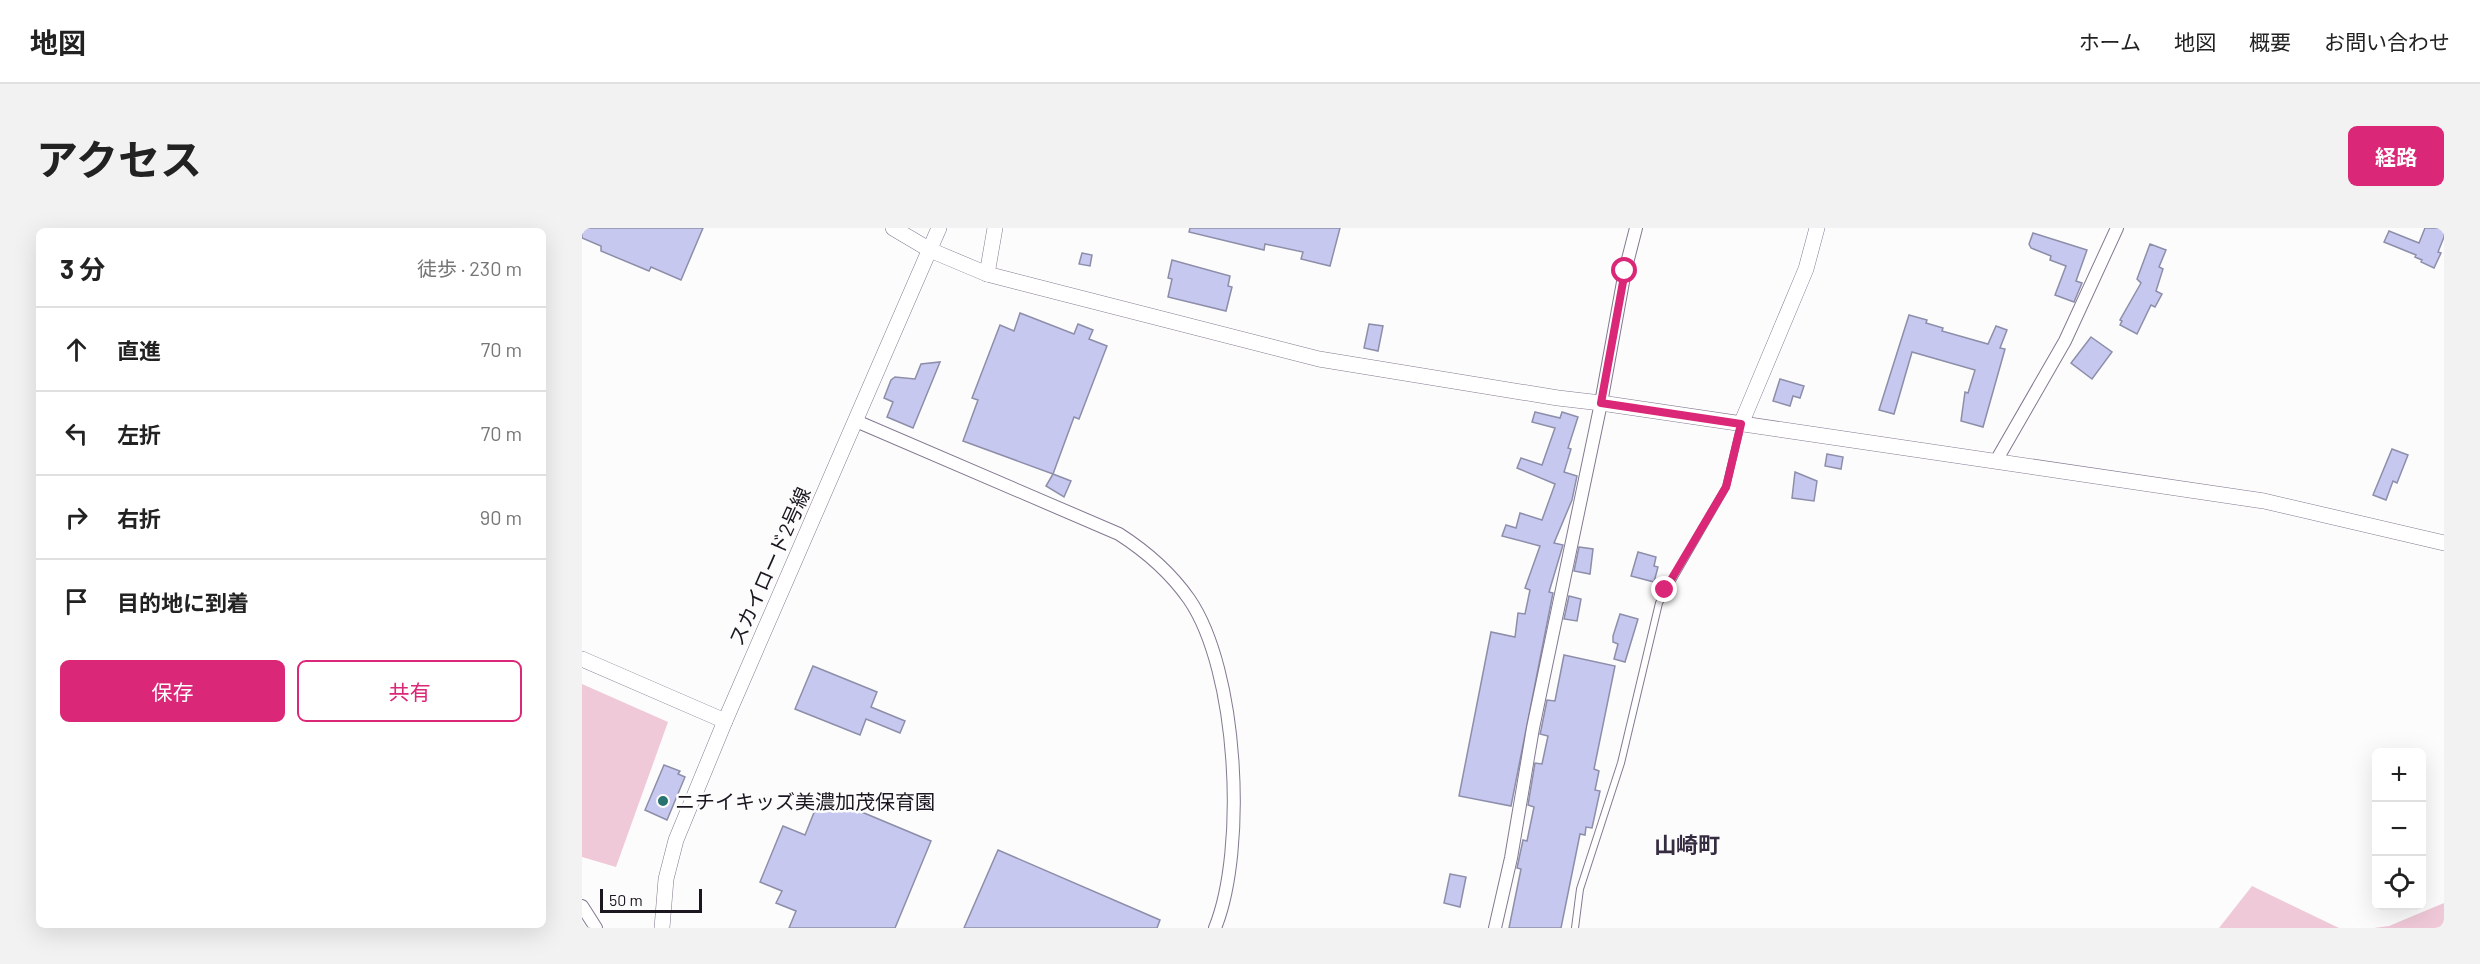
<!DOCTYPE html>
<html lang="ja">
<meta charset="utf-8">
<style>
:root{--surface:#fff;--page:#f2f2f2;--text:#222;--muted:#767676;--line:#e0e0e0;--accent:#db2777}
body{margin:0;font-family:Barlow,"Noto Sans JP",sans-serif;background:var(--page);color:var(--text)}
.controls{position:absolute;right:18px;bottom:18px;display:grid;overflow:hidden;border-radius:9px;box-shadow:0 6px 24px #0002}
.controls button{width:54px;height:54px;display:grid;place-items:center;padding:0;border:0;border-bottom:2px solid var(--line);background:var(--surface);color:var(--text);font:30px sans-serif}
.scale{position:absolute;left:18px;bottom:15px;width:102px;box-sizing:border-box;padding-left:6px;border:3px solid #1b1620;border-top:0;font-size:16px;line-height:21px;white-space:nowrap;color:#1b1620;-webkit-text-stroke:4px #fcfcfc;paint-order:stroke}
.stop{position:absolute;width:18px;height:18px;margin:-14px;border:4px solid #db2777;border-radius:50%;background:#fff}
.stop.end{background:#db2777;border-color:#fff;box-shadow:0 2px 6px #0008}
.list{margin:0;padding:0;list-style:none}
h2{display:flex;justify-content:space-between;align-items:center;height:78px;margin:0;padding:0 24px;font-size:26px}
h2 small{font-size:20px;font-weight:400;color:var(--muted)}
.list li{display:grid;grid-template-columns:39px 1fr auto;gap:18px;align-items:center;box-sizing:border-box;height:84px;padding:0 24px;border-top:2px solid var(--line)}
.list b{display:block;font-size:22px;white-space:nowrap}
.list em{font-size:20px;font-style:normal;color:var(--muted)}
.actions{display:flex;gap:12px;padding:18px 24px}
.actions a{flex:1;padding:14px 0;border:2px solid var(--accent);border-radius:9px;text-align:center;font-size:21px;color:var(--accent)}
.actions .main{background:var(--accent);color:#fff}
.icon{flex:none;width:33px;height:33px;fill:none;stroke:currentColor;stroke-width:2;stroke-linecap:round;stroke-linejoin:round}
.map{position:relative;flex:none;width:1862px;height:700px;overflow:hidden;border-radius:9px}
header{display:flex;align-items:center;gap:36px;box-sizing:border-box;height:84px;padding:0 30px;background:var(--surface);border-bottom:2px solid var(--line)}
header strong{font-size:28px}
nav{display:flex;gap:33px;margin-inline-start:auto;font-size:21px}
.intro{display:flex;align-items:center;justify-content:space-between;box-sizing:border-box;height:144px;padding:0 36px}
h1{margin:0;font-size:42px}
.button{padding:15px 27px;border-radius:9px;background:var(--accent);color:#fff;font-size:21px;font-weight:700}
main{display:flex;gap:36px;padding:0 36px}
aside{flex:1;background:var(--surface);border-radius:9px;box-shadow:0 6px 24px #0002}
.map>svg:first-child{display:block}
</style>
<header>
<strong>地図</strong>
<nav><a>ホーム</a><a>地図</a><a>概要</a><a>お問い合わせ</a></nav>
</header>
<div class="intro"><h1>アクセス</h1><a class="button">経路</a></div>
<main>
<aside>
<h2>3 分<small>徒歩 · 230 m</small></h2>
<ul class="list">
<li><svg class="icon" aria-label="ahead" viewBox="0 0 24 24"><path d="M12 20V5M6 11l6-6 6 6"/></svg><div><b>直進</b></div><em>70 m</em></li>
<li><svg class="icon" aria-label="left" viewBox="0 0 24 24"><path d="M17 20v-9H6M10 6l-5 5 5 5"/></svg><div><b>左折</b></div><em>70 m</em></li>
<li><svg class="icon" aria-label="right" viewBox="0 0 24 24"><path d="M7 20v-9h11M14 6l5 5-5 5"/></svg><div><b>右折</b></div><em>90 m</em></li>
<li><svg class="icon" aria-label="arrive" viewBox="0 0 24 24"><path d="M6 21V4h12l-3 4 3 4H6"/></svg><div><b>目的地に到着</b></div></li>
</ul>
<div class="actions"><a class="main">保存</a><a>共有</a></div>
</aside>
<div class="map">
<svg width="1862" height="700" viewBox="0 0 1862 700">
<rect width="100%" height="100%" fill="#fcfcfc"/>
<g fill="#f0c9d8">
<polygon points="0,456 86,494 34,639 0,629"/>
<polygon points="1670,658 1757,700 1637,700"/>
<polygon points="1862,675 1862,700 1792,700 1807,698"/>
</g>
<g fill="#c7c8f0" stroke="#8d8ea9" stroke-width="1.5">
<polygon points="0,0 121,0 99,52 69,39 67,43 19,23 19,18 0,10"/>
<polygon points="608,0 758,0 748,38 719,31 721,24 683,16 682,22 607,4"/>
<polygon points="1843,0 1862,0 1862,9 1856,24 1859,25 1852,40 1839,34 1840,32 1833,29 1834,27 1802,14 1807,3 1837,15"/>
<polygon points="1451,5 1505,22 1494,53 1500,55 1492,74 1473,67 1484,38 1468,32 1469,28 1449,20 1447,16"/>
<polygon points="1568,16 1584,22 1577,39 1581,41 1574,63 1580,66 1573,79 1569,77 1555,106 1538,97 1540,93 1538,92 1559,55 1555,51"/>
<polygon points="500,25 510,27 508,38 497,36"/>
<polygon points="590,32 648,48 646,58 650,59 644,83 586,69 590,51 586,50"/>
<polygon points="438,85 492,106 496,96 511,102 507,111 525,118 497,191 492,189 471,246 381,213 396,172 390,170 418,97 432,103"/>
<polygon points="1327,87 1345,92 1344,95 1361,100 1360,103 1406,116 1414,98 1425,102 1418,120 1423,121 1401,199 1379,193 1383,164 1386,165 1393,142 1330,124 1312,186 1297,182"/>
<polygon points="787,96 801,98 796,123 782,120"/>
<polygon points="1509,109 1530,124 1510,151 1489,135"/>
<polygon points="358,134 331,200 305,189 311,174 302,170 309,152 313,149 333,151 339,136"/>
<polygon points="1198,151 1222,158 1218,170 1211,168 1208,178 1191,173"/>
<polygon points="953,184 978,190 980,184 996,189 986,220 989,221 982,244 995,248 990,272 972,315 981,317 967,364 971,365 929,578 877,568 909,404 933,409 936,385 943,386 948,362 943,360 958,318 920,308 924,297 934,300 938,285 960,292 973,256 935,240 939,230 960,237 973,200 950,194"/>
<polygon points="1810,221 1826,227 1815,255 1811,253 1804,272 1791,267"/>
<polygon points="1245,226 1261,229 1259,241 1243,238"/>
<polygon points="1213,244 1235,253 1232,273 1210,270"/>
<polygon points="471,246 489,253 482,269 464,258"/>
<polygon points="997,319 1011,321 1008,346 992,343"/>
<polygon points="1056,324 1074,329 1072,338 1076,339 1072,354 1049,348"/>
<polygon points="987,368 999,371 995,393 982,391"/>
<polygon points="1038,386 1056,391 1043,434 1032,431 1036,416 1031,414 1031,408"/>
<polygon points="982,427 1033,438 1012,541 1017,543 1013,562 1018,563 1010,600 1004,599 1003,607 998,606 979,700 927,700 939,641 935,640 941,612 945,613 952,579 946,577 953,535 960,536 966,508 958,506 959,502 965,472 973,473"/>
<polygon points="231,438 295,464 289,479 323,493 318,505 284,491 278,507 213,481"/>
<polygon points="82,537 98,543 96,546 103,549 85,592 63,582"/>
<polygon points="239,567 349,613 313,700 207,700 214,683 194,675 200,663 178,654 201,598 223,607"/>
<polygon points="416,622 578,692 575,700 382,700"/>
<polygon points="868,646 884,649 878,679 862,675"/>
</g>
<g fill="none" stroke-linecap="round" stroke-linejoin="round">
<g stroke="#847991" stroke-width="8">
<polyline id="service" points="993,700 998,661 1039,535 1077,375 1144,259 1159,196"/>
</g>
<g stroke="#847991" stroke-width="14">
<g id="minor">
<path d="M274,193L537,306C565,324 588,344 607,371C656,442 665,621 633,700"/>
<polyline points="1414,233 1483,113 1535,0"/>
<polyline points="0,678 14,700"/>
<polyline points="913,700 929,630 951,500 1019,175 1043,43 1054,0"/>
</g>
</g>
<g stroke="#847991" stroke-width="16">
<g id="tertiary">
<polyline points="311,0 348,22 405,46 737,131 976,170 1019,175 1682,273 1862,315"/>
<polyline points="405,46 413,0"/>
<polyline points="1159,196 1224,41 1235,0"/>
<polyline points="0,431 143,493"/>
<polyline points="80,700 84,651 94,612 143,493 357,0"/>
</g>
</g>
<use href="#service" stroke="#fff" stroke-width="6"/>
<use href="#minor" stroke="#fff" stroke-width="12"/>
<use href="#tertiary" stroke="#fff" stroke-width="15"/>
</g>
<g fill="none" stroke-linecap="round" stroke-linejoin="round">
<polyline stroke="#db2777" stroke-width="8" points="1043,43 1019,175 1159,196 1144,259 1083,362"/>
</g>
<circle fill="#287270" stroke="#fcfcfc" stroke-width="2" cx="81" cy="573" r="6"/>
<g text-anchor="middle" dominant-baseline="central" stroke-width="5" stroke-linejoin="round" paint-order="stroke">
<g font-size="20" fill="#1b1620" stroke="#fcfcfc">
<text transform="translate(187 338) rotate(-66)">スカイロード2号線</text>
</g>
<g font-size="20" fill="#1b1620" stroke="#fcfcfc" text-anchor="start">
<text x="93" y="573">ニチイキッズ美濃加茂保育園</text>
</g>
<g font-size="22" font-weight="bold" fill="#362c41" stroke="#fcfcfc">
<text x="1105" y="616">山崎町</text>
</g>
</g>
</svg>
<div class="controls">
<button>+</button>
<button>−</button>
<button><svg class="icon" aria-label="locate" viewBox="0 0 24 24"><circle cx="12" cy="12" r="6"/><path d="M12 2v4M12 18v4M2 12h4M18 12h4"/></svg></button>
</div>
<div class="scale">50 m</div>
<div class="stop" style="left:1043px;top:43px"></div>
<div class="stop end" style="left:1083px;top:362px"></div>
</div>
</main>
